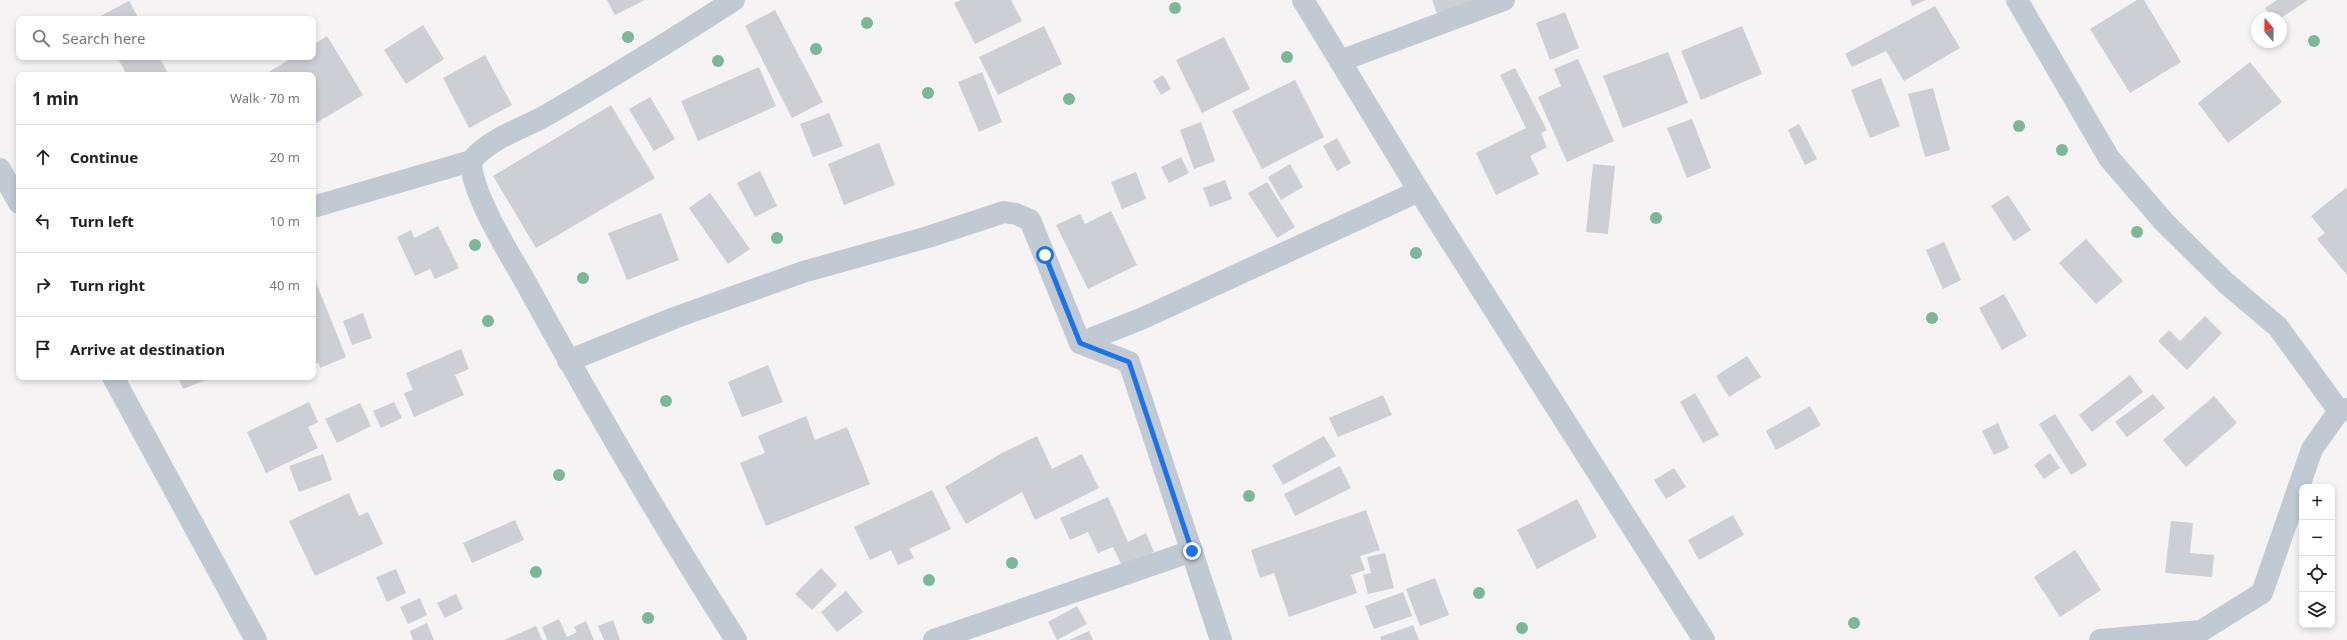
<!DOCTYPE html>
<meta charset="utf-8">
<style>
:root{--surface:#fff;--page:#f6f6f6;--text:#222;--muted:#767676;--line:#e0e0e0}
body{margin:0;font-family:"Noto Sans",sans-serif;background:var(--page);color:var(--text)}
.controls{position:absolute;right:12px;bottom:12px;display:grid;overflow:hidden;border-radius:8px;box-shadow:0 2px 6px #0003}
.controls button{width:36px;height:36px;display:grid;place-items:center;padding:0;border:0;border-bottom:1px solid var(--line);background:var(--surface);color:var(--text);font:20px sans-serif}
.compass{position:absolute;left:2251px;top:12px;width:36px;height:36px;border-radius:50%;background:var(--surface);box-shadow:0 2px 6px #0003;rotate:340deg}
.stop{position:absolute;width:12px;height:12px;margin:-9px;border:3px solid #1a73e8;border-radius:50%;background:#fff}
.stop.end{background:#1a73e8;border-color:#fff;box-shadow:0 1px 4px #0008}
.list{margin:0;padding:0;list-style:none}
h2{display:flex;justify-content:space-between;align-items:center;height:52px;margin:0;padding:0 16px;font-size:17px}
h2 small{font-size:13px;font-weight:400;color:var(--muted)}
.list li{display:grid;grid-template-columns:26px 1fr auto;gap:12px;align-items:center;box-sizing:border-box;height:64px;padding:0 16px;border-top:1px solid var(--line)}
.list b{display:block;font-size:15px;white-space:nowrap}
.list em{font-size:13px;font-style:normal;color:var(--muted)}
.icon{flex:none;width:22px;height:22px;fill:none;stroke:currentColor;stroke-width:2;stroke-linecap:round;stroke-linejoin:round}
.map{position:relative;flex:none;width:2347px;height:640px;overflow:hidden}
.search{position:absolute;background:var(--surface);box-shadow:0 2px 6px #0003;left:16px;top:16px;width:300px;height:44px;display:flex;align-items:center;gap:10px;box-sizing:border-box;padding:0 14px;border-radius:8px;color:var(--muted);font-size:15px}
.panel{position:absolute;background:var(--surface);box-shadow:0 2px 6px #0003;left:16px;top:72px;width:300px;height:308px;border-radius:8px}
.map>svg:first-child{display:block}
</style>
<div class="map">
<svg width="2347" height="640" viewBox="0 0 2347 640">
<rect width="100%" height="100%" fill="#f5f3f3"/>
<g fill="#cdcfd5">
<polygon points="607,0 645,0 615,15"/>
<polygon points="961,0 1011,0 1022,21 975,44 954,3"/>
<polygon points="1432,0 1480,0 1438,16"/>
<polygon points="1910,0 1926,0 1912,6"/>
<polygon points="2137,0 2144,0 2181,62 2130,93 2090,29"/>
<polygon points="2277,0 2308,0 2281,18 2272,18 2265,8"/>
<polygon points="129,1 139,19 95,19"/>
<polygon points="1935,6 1960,48 1904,81 1886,51 1852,67 1845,54"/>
<polygon points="775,10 823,102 792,118 745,26"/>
<polygon points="1565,12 1579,48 1550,60 1536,23"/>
<polygon points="423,25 444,59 406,84 384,50"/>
<polygon points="1044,26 1062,64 998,95 979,57"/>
<polygon points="1742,26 1762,74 1701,100 1681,51"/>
<polygon points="327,36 363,95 313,125 313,75 271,75 269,72 293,57 313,57 313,45"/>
<polygon points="1224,37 1250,89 1202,113 1176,60"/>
<polygon points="1668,52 1688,103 1623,128 1603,76"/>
<polygon points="485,55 512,105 469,128 443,78"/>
<polygon points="117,57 159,57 169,75 127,75"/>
<polygon points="1578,59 1614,141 1567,162 1538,97 1561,86 1554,69"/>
<polygon points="2250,62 2282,102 2228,143 2198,103"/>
<polygon points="759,67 776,106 698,141 681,101"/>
<polygon points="1515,68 1547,130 1541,133 1547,147 1530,156 1539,174 1496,195 1476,153 1526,128 1500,75"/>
<polygon points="982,72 1002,122 979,132 958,82"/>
<polygon points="1163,75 1171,89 1161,95 1153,81"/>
<polygon points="1881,78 1900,126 1870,138 1851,90"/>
<polygon points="1295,80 1324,137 1262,169 1232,111"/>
<polygon points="1933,88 1950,150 1925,157 1908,94"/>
<polygon points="650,97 675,139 654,151 629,109"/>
<polygon points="611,105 655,178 536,248 493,176"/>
<polygon points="829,113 843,146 813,157 800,124"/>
<polygon points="1692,119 1711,168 1687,178 1667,128"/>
<polygon points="1201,122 1215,161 1194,169 1180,130"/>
<polygon points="1799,124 1817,159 1805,165 1788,130"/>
<polygon points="1337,138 1351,163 1337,171 1323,146"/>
<polygon points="879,143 895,185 844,205 828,164"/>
<polygon points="1181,157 1189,173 1169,183 1161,167"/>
<polygon points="1290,164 1303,187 1281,200 1268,177"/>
<polygon points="1593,164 1615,166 1608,234 1586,232"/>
<polygon points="760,171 777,206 755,217 737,183"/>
<polygon points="1136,172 1146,199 1122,209 1111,182"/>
<polygon points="1225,180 1232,199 1210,207 1203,188"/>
<polygon points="1267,182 1295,227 1277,238 1248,193"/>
<polygon points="2347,187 2347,275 2317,239 2325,233 2311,216"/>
<polygon points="710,193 750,249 728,264 689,208"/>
<polygon points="2008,195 2031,230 2014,241 1991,206"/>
<polygon points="1111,211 1137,265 1088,289 1056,225 1080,214 1085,224"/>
<polygon points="661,213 679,260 627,280 608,233"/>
<polygon points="438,226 459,268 435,279 430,269 415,276 397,237 411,230 414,238"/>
<polygon points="2086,239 2123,281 2096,304 2059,263"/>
<polygon points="1944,242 1961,280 1943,289 1926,250"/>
<polygon points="313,275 346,357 320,368 319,363 313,365"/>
<polygon points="2004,294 2027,336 2002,350 1979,308"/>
<polygon points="363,313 372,338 352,345 343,321"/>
<polygon points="2205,316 2222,333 2187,370 2158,341 2169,330 2180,341"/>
<polygon points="461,349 469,369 455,375 464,395 414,417 404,393 413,390 406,373"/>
<polygon points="1747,356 1761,377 1729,397 1716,376"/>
<polygon points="768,365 783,402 742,417 728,382"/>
<polygon points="2130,375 2143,392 2092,432 2079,415"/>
<polygon points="178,377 213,377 183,389"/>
<polygon points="1695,393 1719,435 1703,443 1680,402"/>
<polygon points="2153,394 2165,408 2127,437 2115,422"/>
<polygon points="1383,395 1392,415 1338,437 1329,418"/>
<polygon points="2214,396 2237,423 2186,467 2163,440"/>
<polygon points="309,402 318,422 308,427 318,448 266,473 247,432"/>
<polygon points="394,402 402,418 381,428 373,411"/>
<polygon points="360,403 371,426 337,443 325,419"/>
<polygon points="1810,406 1821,425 1776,450 1766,431"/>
<polygon points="2055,414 2087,465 2071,475 2039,424"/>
<polygon points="806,416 815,440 847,427 870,484 766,526 740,463 765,453 758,436"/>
<polygon points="1998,423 2009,448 1994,455 1982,431"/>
<polygon points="1037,436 1052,469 1082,454 1099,488 1035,520 1022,492 966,524 945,487 1002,453"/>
<polygon points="1324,436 1336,456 1283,485 1272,465"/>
<polygon points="2050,453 2060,468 2044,479 2034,465"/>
<polygon points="323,454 332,480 299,492 289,466"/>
<polygon points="1340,466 1351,488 1295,516 1284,494"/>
<polygon points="1674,468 1686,487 1666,499 1654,480"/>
<polygon points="932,490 951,529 909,549 914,558 898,565 891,550 870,560 854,527"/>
<polygon points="349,493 359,516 368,512 383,544 315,576 289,521"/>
<polygon points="1108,497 1128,542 1146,533 1154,552 1122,566 1113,547 1098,553 1088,532 1070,540 1060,518"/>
<polygon points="1577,499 1597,537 1537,569 1517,530"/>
<polygon points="1366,510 1380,550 1360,556 1365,570 1351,575 1357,593 1289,617 1274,573 1260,578 1251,550"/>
<polygon points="1733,515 1744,535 1699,560 1688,540"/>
<polygon points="515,520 524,540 472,563 463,543"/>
<polygon points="2171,521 2193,523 2190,553 2214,555 2212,577 2165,573"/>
<polygon points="2075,550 2101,590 2060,617 2034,577"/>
<polygon points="1385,553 1394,588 1368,594 1363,575 1371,573 1367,557"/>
<polygon points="821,568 837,585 812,610 795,594"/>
<polygon points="396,569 406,593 387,602 376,577"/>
<polygon points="1435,578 1449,615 1420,626 1406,589"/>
<polygon points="846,591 863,612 837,632 821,612"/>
<polygon points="1403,592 1412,616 1374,629 1365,606"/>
<polygon points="456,594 463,609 445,618 437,603"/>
<polygon points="420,598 427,615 408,624 400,607"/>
<polygon points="1077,606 1087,624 1057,640 1048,622"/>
<polygon points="559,619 567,637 577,632 574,627 586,621 594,640 547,640 542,627"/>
<polygon points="613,620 620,640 604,640 598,626"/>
<polygon points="427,623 434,640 413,640 410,631"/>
<polygon points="1413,625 1419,640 1381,640 1380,637"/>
<polygon points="536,626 542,640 504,640"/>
<polygon points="1089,631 1093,640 1069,640"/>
</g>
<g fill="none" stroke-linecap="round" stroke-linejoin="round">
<g stroke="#c1cad2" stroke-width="22">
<path d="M734,0C672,40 609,79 545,116C520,130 490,138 471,161C471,193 509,253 526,283C592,404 662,524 736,640"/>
<polyline points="1303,0 1419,191 1704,640"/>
<polyline points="2017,0 2109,158 2164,222 2226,283 2278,327 2339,411"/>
<polyline points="1340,61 1504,0"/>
<polyline points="0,169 19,203"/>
<polyline points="313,207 471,161"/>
<polyline points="568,361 674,318 803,272 928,237 1004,212 1016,214 1030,220 1080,343"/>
<polyline points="113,377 256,640"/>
<polyline points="934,640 1192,551"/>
<polyline points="1221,640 1129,362 1080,343 1141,319 1419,191"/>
<polyline points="2100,640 2201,631 2262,593 2312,449 2339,411 2347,409"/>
</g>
</g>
<g fill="#7bb799">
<circle cx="1175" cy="8" r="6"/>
<circle cx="867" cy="23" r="6"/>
<circle cx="628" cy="37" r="6"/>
<circle cx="2314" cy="41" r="6"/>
<circle cx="816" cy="49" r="6"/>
<circle cx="1287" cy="57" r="6"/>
<circle cx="718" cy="61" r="6"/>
<circle cx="928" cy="93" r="6"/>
<circle cx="1069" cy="99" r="6"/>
<circle cx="2019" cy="126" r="6"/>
<circle cx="2062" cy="150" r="6"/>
<circle cx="1656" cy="218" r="6"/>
<circle cx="2137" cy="232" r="6"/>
<circle cx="777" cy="238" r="6"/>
<circle cx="475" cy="245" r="6"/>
<circle cx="1416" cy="253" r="6"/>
<circle cx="583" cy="278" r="6"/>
<circle cx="1932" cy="318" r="6"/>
<circle cx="488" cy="321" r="6"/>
<circle cx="666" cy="401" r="6"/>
<circle cx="559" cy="475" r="6"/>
<circle cx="1249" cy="496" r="6"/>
<circle cx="1012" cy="563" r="6"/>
<circle cx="536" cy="572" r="6"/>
<circle cx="929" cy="580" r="6"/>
<circle cx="1479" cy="593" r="6"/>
<circle cx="648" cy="618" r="6"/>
<circle cx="1854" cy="623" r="6"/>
<circle cx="1522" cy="628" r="6"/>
</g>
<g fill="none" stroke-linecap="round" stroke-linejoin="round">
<polyline stroke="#1a73e8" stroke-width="5" points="1045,255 1080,343 1129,362 1192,551"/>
</g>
</svg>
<div class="controls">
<button>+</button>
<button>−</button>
<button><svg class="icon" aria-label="locate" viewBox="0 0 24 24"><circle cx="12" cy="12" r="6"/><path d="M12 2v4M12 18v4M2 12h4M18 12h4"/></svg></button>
<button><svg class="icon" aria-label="layers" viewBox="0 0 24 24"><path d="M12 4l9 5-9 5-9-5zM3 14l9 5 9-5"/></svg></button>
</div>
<svg class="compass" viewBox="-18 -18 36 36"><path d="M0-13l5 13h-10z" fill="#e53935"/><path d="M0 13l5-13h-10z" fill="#767676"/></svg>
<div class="stop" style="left:1045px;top:255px"></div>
<div class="stop end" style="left:1192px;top:551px"></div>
<div class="search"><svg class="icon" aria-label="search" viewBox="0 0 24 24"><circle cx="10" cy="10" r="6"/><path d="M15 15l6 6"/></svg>Search here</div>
<section class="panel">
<h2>1 min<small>Walk · 70 m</small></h2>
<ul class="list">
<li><svg class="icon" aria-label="ahead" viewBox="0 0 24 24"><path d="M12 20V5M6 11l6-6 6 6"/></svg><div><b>Continue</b></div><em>20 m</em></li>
<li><svg class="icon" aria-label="left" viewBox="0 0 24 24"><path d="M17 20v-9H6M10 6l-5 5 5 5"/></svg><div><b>Turn left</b></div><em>10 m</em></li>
<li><svg class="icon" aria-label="right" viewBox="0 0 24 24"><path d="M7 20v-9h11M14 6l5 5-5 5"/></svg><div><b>Turn right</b></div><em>40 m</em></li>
<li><svg class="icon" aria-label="arrive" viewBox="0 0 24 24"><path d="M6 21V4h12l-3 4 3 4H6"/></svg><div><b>Arrive at destination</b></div></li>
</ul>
</section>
</div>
